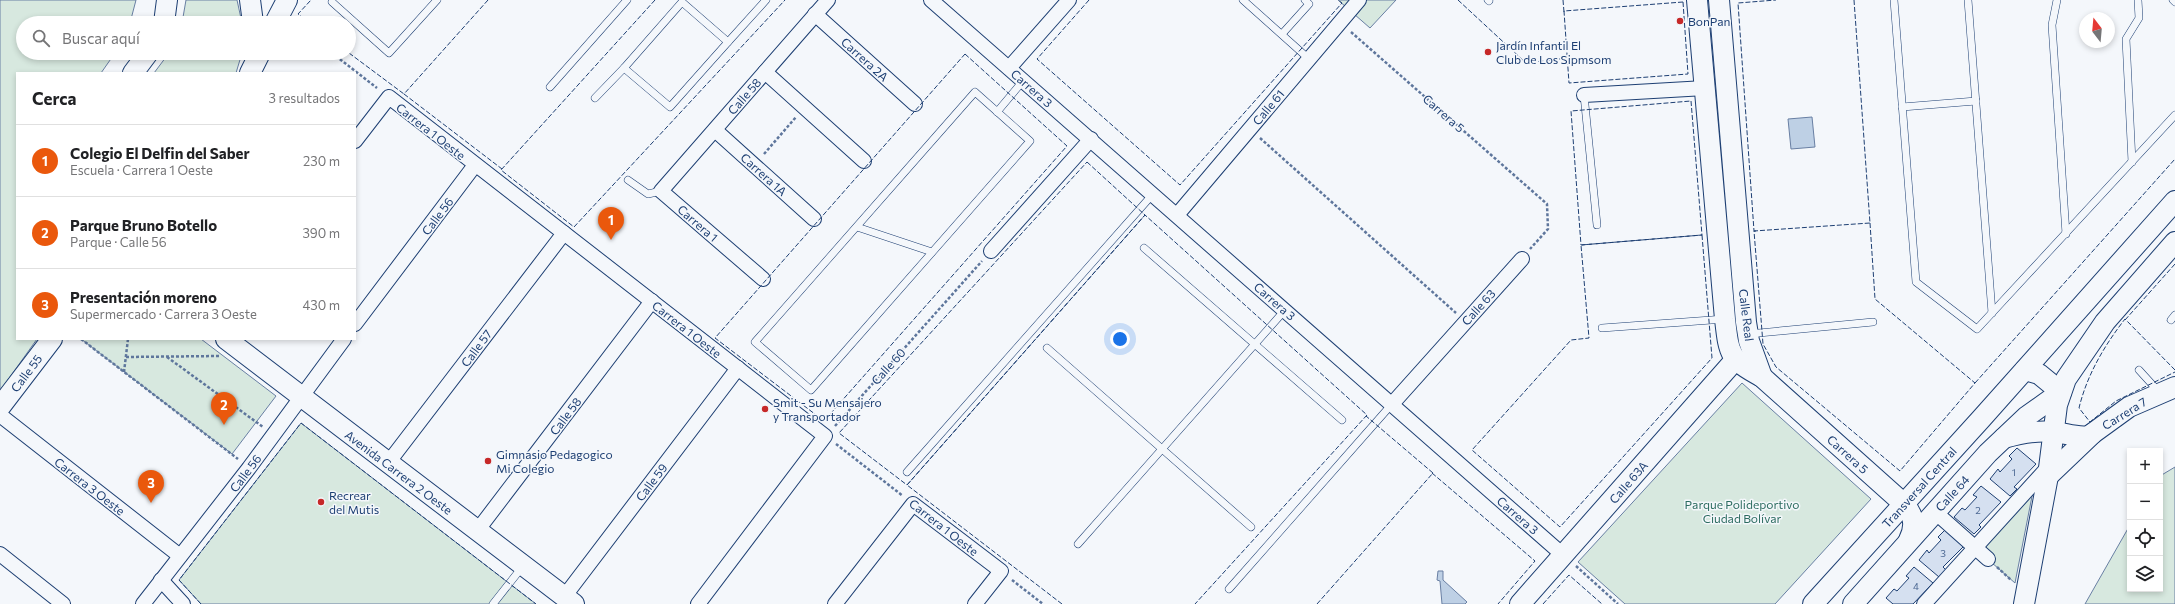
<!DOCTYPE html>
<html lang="es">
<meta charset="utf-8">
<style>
:root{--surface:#fff;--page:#f2f2f2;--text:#202124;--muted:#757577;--line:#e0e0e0;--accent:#ea580c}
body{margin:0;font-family:Commissioner,sans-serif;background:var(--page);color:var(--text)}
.controls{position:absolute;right:12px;bottom:12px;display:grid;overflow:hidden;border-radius:0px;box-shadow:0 2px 6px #0003}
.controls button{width:36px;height:36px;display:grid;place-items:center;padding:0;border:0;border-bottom:1px solid var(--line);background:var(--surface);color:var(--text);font:20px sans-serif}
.compass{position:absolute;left:2079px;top:12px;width:36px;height:36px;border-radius:50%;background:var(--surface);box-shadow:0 2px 6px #0003;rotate:344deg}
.you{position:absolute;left:1120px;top:339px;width:14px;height:14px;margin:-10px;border:3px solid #fff;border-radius:50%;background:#1a73e8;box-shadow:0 0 0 6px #1a73e833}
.badge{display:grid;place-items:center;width:26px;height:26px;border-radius:50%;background:var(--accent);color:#fff;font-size:13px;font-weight:700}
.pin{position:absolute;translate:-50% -33px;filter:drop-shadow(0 1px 2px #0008)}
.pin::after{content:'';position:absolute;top:21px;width:14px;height:12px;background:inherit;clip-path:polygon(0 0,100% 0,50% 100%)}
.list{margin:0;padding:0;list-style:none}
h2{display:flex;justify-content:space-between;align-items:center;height:52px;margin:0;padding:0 16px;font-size:17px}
h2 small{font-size:13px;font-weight:400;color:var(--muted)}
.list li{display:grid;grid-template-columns:26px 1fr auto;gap:12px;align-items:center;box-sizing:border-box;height:72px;padding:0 16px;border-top:1px solid var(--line)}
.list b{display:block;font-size:15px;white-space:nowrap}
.list p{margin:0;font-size:13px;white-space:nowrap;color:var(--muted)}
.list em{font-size:13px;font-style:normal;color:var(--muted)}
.icon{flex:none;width:22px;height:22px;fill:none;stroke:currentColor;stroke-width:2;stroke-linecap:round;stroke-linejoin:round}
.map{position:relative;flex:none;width:2175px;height:604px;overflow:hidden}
.search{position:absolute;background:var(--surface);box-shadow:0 2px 6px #0003;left:16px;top:16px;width:340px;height:44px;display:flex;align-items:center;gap:10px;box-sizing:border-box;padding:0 14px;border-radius:22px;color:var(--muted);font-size:15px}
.panel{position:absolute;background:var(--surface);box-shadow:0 2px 6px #0003;left:16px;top:72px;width:340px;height:268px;border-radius:0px}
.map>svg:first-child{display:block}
</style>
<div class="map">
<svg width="2175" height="604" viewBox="0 0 2175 604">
<rect width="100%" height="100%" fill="#f4f7fb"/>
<g fill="#d7e8df" stroke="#687fa3">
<polygon points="0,0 136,0 130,23 23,23 23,53 115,53 101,73 17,73 17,339 37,339 0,391"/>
<polygon points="186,0 237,0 242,23 182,23"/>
<polygon points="1338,0 1396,0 1370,28"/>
<polygon points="169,53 242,53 236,73 154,73"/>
<polygon points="81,339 201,339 276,396 232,454"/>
<polygon points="1742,383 1871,499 1775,604 1625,604 1578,562"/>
<polygon points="301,423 536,604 201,604 179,580"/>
<polygon points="2175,467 2175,604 2085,604 2130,525 2130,589 2160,589 2160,476"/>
<polygon points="2035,481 2015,583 1975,548"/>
</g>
<g fill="#bed0e5" stroke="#687fa3">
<polygon points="1812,117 1815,147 1791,149 1788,119"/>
<polygon points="1438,571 1443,571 1443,580 1467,602 1465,604 1442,604 1440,581 1437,580"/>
</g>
<g fill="#d5e0f0" stroke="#1d3f73">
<polygon points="2017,448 2036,464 2014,487 2017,489 2010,496 1990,479 1998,469 2000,472 2012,459 2009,456"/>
<polygon points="1981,486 2001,502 1979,525 1981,527 1974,534 1954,517 1962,508 1965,510 1977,497 1973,495"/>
<polygon points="1946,529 1965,545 1943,567 1946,570 1939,577 1919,560 1927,550 1929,553 1941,540 1938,537"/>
<polygon points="1914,567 1933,583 1913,604 1893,604 1886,598 1894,589 1897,591 1909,578 1906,576"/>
</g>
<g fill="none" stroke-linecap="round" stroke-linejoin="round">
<g stroke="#1d3f73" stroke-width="8">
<g id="lane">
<polyline points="1243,0 1309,59"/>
<polyline points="1488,0 1489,1"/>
<polyline points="1894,0 1916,282 1977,329 2175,115"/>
<polyline points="1968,0 1992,313"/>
<polyline points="2057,0 2052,25 2066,234"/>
<polyline points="2173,0 2175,2"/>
<polyline points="332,2 389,53 437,0"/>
<polygon points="682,2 728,42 670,107 624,68"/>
<polyline points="1282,34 1309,4 1305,0"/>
<polyline points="728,42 766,0"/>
<polyline points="550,87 627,0"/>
<polygon points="975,92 1030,141 811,390 755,342"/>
<polyline points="1584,95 1597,225"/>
<polyline points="595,98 624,68"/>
<polyline points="1902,107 1976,101"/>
<polyline points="997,112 1023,81"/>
<polyline points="2132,162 2126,39 2139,18 2138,0"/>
<polyline points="628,180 648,194 661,191"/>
<polyline points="857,227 932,252"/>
<polyline points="1144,248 1342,420"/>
<polyline points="2171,320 2175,315"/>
<polyline points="1602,328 1725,319"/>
<polyline points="1748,334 1873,322"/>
<polyline points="1047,348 1251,527"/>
<polyline points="2139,370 2159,392"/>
<polyline points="907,472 1153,194"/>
<polyline points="1078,544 1285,310"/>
<polyline points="1229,589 1392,404"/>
<polyline points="493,604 523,566"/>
</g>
</g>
<g stroke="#1d3f73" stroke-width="16">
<g id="street">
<polyline points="931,0 1563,555"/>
<polyline points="815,14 915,104"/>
<polyline points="1009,68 1069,0"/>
<polyline points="765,72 864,161"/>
<polyline points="1584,95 1705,88"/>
<polyline points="715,130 814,219"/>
<polyline points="355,141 389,97 825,436 698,604"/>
<polyline points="1177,215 1359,0"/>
<polyline points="991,251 1091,139"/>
<polyline points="763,279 661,191 828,0"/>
<polyline points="355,324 475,165"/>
<polyline points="1392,404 1522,259"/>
<polyline points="0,415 180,556"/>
<polyline points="388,463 564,233"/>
<polyline points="1935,512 1988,559"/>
<polyline points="477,531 652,301"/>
<polyline points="0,554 63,604"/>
<polyline points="161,580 183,604"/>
<polyline points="564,597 738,368"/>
<polyline points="143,604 249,468 344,339"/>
<polyline points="835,604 913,504 1001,571 975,604"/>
<polyline points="1924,604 2050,465"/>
</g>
</g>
<g stroke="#1d3f73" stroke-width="22">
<g id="secondary">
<polyline points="250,0 253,23"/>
<path d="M1697,0L1725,319C1729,355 1729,359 1762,377L1904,504C1914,515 1916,526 1909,540"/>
<polyline points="1719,0 1746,322 1749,341 1762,377"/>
<polyline points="164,23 167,0"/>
<polyline points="275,23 287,0"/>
<polyline points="133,73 148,53"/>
<polyline points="250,73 260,53"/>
<polyline points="226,339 574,604"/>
<polyline points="2025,370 2039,374 2061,392"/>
<polyline points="0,407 52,339"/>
<path d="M2004,438C2021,433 2037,430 2054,432C2065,433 2077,438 2089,436L2129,407L2175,387"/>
<polyline points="2048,476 2092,434"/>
<polyline points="1520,604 1735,360"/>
<polyline points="1813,604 1981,419 2175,201"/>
<polyline points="1853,604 1988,453 2026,417 2061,392"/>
<polyline points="2024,604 2048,476 2057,405 2066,379 2105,322 2175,242"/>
</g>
</g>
<g stroke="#5e769c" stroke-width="2.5" stroke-dasharray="3 2" stroke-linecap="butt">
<polyline points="1351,32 1547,204 1548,229 1530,249"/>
<polyline points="332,53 377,88"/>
<polyline points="1260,138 1456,313"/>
<polyline points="764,154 796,117"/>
<polyline points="81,339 238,459"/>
<polyline points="126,357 219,356"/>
<polyline points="167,357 263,427"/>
<polyline points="124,372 128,339"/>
<polyline points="835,426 982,261"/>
<polyline points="836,444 903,496"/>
<polyline points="1576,566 1618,604"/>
<polyline points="1997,567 2011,580"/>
<polyline points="1012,580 1043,604"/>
</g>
<use href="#lane" stroke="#f4f7fb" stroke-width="7"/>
<use href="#street" stroke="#f4f7fb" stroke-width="14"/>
<use href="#secondary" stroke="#f4f7fb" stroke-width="20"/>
<g stroke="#1d3f73" stroke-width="1" stroke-dasharray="5 2" stroke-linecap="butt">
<polyline points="488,0 404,94 502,169"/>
<polyline points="655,0 501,170 574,227 785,0"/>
<polyline points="1089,0 1037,59 1180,185 1342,3 1338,0"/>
<polyline points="1458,0 1526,63 1567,58"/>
<polyline points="1563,0 1564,12"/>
<polyline points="1854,0 1870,223"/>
<polygon points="1683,2 1688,74 1569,83 1564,11"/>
<polyline points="310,23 298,14 311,0"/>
<polyline points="349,53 404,94"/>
<polygon points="965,54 1067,146 824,421 715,338"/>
<polygon points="1691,101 1702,235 1581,245 1571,111"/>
<polygon points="1087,162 1145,215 907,485 839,433"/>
<polygon points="1870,223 1875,299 1975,383 1900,471 1776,367 1763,344 1754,231"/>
<polyline points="1756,231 1754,231 1738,3 1776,0"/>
<polygon points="1702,235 1712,358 1560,527 1472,450 1571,340 1589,338 1581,245"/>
<polyline points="2125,320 2175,264"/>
<path d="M2175,370L2125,319C2104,346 2087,375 2079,408L2090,422L2116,401L2175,372"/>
<polyline points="1975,383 2175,159"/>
<polyline points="1432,473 1535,561 1498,604"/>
<polyline points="201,604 179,580 301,423 536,604"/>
<polyline points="1062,604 907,485 1145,215 1367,415 1195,604"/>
<polyline points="1317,604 1433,473 1366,416"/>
<polyline points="1543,604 1569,575 1602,604"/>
</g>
</g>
<g fill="#c62828" stroke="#f4f7fb" stroke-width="1.5">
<circle cx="1680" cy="21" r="4"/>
<circle cx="1488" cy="52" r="4"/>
<circle cx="765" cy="409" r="4"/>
<circle cx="488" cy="461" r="4"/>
<circle cx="321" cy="502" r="4"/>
</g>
<g text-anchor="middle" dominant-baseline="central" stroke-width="3" stroke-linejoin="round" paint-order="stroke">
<g font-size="10" fill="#4b6792">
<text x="2014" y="472">1</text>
<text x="1978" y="510">2</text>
<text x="1943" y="553">3</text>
<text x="1916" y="586">4</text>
</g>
<g font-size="12" fill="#1d3f73" stroke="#f4f7fb" text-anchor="start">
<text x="1688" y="21">BonPan</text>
<text x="1496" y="45">Jardín Infantil El<tspan x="1496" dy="14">Club de Los Sipmsom</tspan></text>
<text x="773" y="402">Smit - Su Mensajero<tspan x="773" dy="14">y Transportador</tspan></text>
<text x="496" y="454">Gimnasio Pedagogico<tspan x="496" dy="14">Mi Colegio</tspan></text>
<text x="329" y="495">Recrear<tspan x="329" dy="14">del Mutis</tspan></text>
</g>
<g font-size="12" fill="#1d3f73" stroke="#f4f7fb">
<text transform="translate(865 59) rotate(42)">Carrera 2A</text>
<text transform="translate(1032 88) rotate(41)">Carrera 3</text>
<text transform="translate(744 96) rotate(-49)">Calle 58</text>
<text transform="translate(1268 107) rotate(-50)">Calle 61</text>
<text transform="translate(1444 113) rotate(41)">Carrera 5</text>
<text transform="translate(431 131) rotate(38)">Carrera 1 Oeste</text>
<text transform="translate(764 174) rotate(42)">Carrera 1A</text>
<text transform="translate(437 216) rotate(-53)">Calle 56</text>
<text transform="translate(698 223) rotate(41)">Carrera 1</text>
<text transform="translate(1275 301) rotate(41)">Carrera 3</text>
<text transform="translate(1478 307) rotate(-48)">Calle 63</text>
<text transform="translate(1747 315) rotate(83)">Calle Real</text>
<text transform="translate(687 329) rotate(38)">Carrera 1 Oeste</text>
<text transform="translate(476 348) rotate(-53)">Calle 57</text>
<text transform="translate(888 366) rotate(-48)">Calle 60</text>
<text transform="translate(26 373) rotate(-53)">Calle 55</text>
<text transform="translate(2124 413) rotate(-32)">Carrera 7</text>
<text transform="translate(565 416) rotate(-53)">Calle 58</text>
<text transform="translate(1848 454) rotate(42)">Carrera 5</text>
<text transform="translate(399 472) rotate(37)">Avenida Carrera 2 Oeste</text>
<text transform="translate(245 473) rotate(-53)">Calle 56</text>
<text transform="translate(651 482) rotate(-53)">Calle 59</text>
<text transform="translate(1628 482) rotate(-49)">Calle 63A</text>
<text transform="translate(90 486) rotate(38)">Carrera 3 Oeste</text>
<text transform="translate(1919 487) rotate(-48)">Transversal Central</text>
<text transform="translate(1952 493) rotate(-48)">Calle 64</text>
<text transform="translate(1518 515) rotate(41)">Carrera 3</text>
<text transform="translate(944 527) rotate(38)">Carrera 1 Oeste</text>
</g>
<g font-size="12" fill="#2c6c60" stroke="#f4f7fb">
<text x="1742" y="504">Parque Polideportivo<tspan x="1742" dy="14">Ciudad Bolívar</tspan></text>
</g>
</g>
</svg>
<div class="controls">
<button>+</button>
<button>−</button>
<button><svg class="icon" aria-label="locate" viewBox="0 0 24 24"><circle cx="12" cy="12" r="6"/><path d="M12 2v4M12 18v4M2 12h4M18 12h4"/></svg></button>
<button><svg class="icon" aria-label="layers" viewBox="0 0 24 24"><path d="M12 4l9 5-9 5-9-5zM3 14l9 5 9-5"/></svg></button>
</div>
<svg class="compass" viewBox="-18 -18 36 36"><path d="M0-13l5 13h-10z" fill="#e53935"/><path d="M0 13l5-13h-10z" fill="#757577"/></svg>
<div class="you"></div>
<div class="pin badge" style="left:611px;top:240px">1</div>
<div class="pin badge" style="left:224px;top:425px">2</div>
<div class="pin badge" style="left:151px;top:503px">3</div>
<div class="search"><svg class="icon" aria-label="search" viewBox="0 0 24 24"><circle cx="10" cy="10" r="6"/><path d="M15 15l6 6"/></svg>Buscar aquí</div>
<section class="panel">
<h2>Cerca<small>3 resultados</small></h2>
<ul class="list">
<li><span class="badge">1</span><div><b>Colegio El Delfin del Saber</b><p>Escuela · Carrera 1 Oeste</p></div><em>230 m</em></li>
<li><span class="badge">2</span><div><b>Parque Bruno Botello</b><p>Parque · Calle 56</p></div><em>390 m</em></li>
<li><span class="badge">3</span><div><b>Presentación moreno</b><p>Supermercado · Carrera 3 Oeste</p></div><em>430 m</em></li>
</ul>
</section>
</div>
